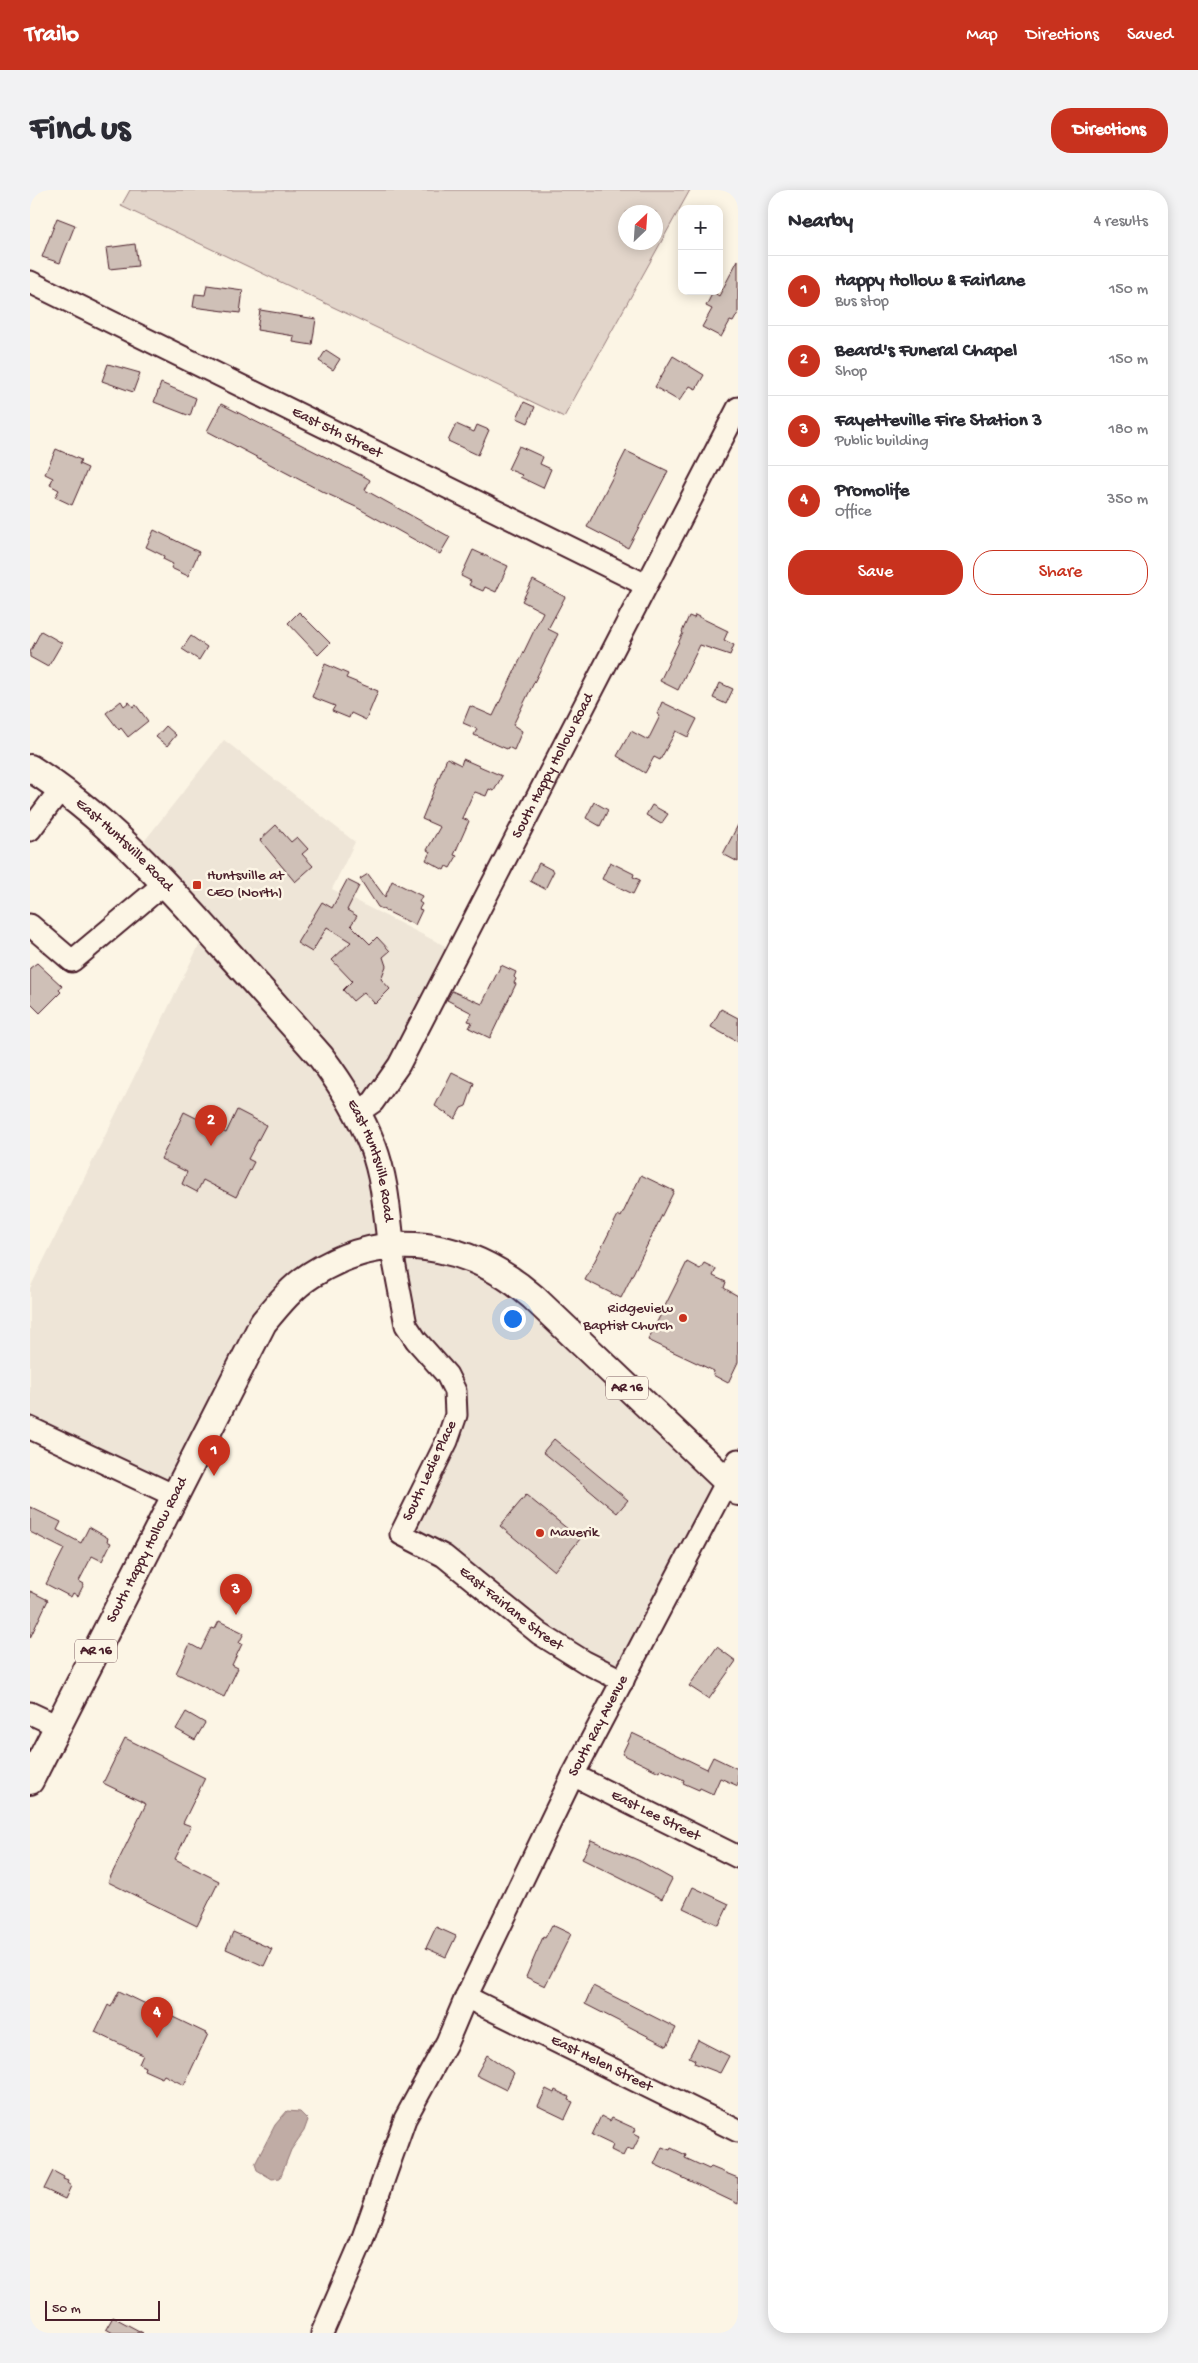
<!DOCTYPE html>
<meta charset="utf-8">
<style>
:root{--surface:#fff;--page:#f2f2f3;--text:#2b2b33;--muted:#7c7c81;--line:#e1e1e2;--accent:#c8321e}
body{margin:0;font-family:"Gochi Hand",sans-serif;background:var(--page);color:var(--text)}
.controls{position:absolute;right:15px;top:15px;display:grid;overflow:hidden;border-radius:10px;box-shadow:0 2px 12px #0003}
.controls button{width:45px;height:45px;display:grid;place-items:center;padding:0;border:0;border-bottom:1px solid var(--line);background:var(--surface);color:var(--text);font:25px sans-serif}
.compass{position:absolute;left:588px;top:15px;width:45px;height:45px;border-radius:50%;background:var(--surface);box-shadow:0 2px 12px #0003;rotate:25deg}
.scale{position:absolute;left:15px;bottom:12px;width:115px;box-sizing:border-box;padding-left:5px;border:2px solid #4a1f2b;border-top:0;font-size:14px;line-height:18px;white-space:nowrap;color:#4a1f2b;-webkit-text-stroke:4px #fcf5e5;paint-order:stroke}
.you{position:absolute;left:482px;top:1128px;width:18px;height:18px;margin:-12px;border:4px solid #fff;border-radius:50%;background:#1a73e8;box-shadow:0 0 0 8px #1a73e833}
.badge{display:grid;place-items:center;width:32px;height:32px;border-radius:50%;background:var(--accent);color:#fff;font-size:16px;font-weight:700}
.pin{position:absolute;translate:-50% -41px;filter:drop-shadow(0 1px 2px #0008)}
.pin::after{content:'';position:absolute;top:26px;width:18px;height:15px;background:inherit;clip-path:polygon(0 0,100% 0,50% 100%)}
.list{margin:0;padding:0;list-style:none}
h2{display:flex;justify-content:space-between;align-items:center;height:65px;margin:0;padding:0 20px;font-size:21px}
h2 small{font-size:16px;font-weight:400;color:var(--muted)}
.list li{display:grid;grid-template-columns:32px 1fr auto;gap:15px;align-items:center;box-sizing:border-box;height:70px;padding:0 20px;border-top:1px solid var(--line)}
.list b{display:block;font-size:19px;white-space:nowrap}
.list p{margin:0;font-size:16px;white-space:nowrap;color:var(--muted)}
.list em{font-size:16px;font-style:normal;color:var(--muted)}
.actions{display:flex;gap:10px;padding:15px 20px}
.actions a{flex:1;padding:11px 0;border:1px solid var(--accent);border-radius:20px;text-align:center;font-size:18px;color:var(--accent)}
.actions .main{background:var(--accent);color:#fff}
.map{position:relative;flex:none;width:708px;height:2143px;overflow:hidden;border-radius:20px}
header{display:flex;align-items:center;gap:30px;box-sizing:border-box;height:70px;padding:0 25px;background:var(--accent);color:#fff}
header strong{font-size:24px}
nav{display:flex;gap:28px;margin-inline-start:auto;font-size:18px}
.intro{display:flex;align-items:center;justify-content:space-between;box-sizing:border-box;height:120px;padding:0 30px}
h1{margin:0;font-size:35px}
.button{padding:12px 22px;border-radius:20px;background:var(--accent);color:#fff;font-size:18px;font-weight:700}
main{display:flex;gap:30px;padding:0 30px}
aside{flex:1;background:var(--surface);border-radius:20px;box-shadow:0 2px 12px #0003}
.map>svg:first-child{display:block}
</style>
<header>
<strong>Trailo</strong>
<nav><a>Map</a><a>Directions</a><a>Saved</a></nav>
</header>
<div class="intro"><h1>Find us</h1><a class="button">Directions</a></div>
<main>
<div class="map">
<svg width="708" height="2143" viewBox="0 0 708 2143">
<rect width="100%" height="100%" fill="#fcf5e5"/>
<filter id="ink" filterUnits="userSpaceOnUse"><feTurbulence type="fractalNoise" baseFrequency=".02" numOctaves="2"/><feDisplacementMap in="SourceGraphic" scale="10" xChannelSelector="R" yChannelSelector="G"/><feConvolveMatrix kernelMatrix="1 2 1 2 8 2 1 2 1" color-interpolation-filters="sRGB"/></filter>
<g filter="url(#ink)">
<polygon fill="#eee5d7" points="194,550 325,652 302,699 427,762 327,923 361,1056 436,1065 696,1293 593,1491 371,1344 425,1201 386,1150 361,1057 257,1104 145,1306 0,1238 0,1098 177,739 105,663"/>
<path fill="#e2d5ca" stroke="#967a7a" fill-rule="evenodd" d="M100,0H660L534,227L91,16ZM596,22H626V52H596Z"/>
<polygon fill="#c0aca5" stroke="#917474" points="257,1921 270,1922 278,1930 274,1941 261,1960 250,1988 242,1989 227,1980 225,1974 245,1935"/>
<g fill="#cfc0b7" stroke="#4a1f2b">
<polygon points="27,28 45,35 30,73 12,67"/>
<polygon points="105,54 108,76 79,79 76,58"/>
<polygon points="708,70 708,123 703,132 700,131 691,147 672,137 682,119 676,116 683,102 689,106"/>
<polygon points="177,95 213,100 210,123 163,117 165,104 175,105"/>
<polygon points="230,120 286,129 282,155 263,152 264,146 227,140"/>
<polygon points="296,160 310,169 303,180 289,171"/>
<polygon points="643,166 674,185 666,199 660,196 649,211 625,197"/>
<polygon points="78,174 110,183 103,202 72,191"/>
<polygon points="131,193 166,208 160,226 124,212"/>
<polygon points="494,212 505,217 498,233 487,228"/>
<polygon points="191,214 337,288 340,290 335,300 420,347 410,364 326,317 293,302 177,241"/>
<polygon points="426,234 444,242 447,235 459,240 448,265 418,251"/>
<polygon points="489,256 513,267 510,274 521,279 513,298 490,287 492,285 478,279"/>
<polygon points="26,259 51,270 49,274 58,278 42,315 25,307 29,300 20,295 23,288 15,284"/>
<polygon points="596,261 638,281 598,358 557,337"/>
<polygon points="124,340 169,362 158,386 141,378 143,374 133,369 134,366 116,357"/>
<polygon points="443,360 478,376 466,402 455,397 453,401 439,395 441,391 431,386"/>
<polygon points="503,390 535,407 518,439 528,444 483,535 492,541 484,560 478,557 477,559 444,545 447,539 433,533 440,516 463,526 513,422 492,411"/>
<polygon points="269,422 300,453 288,465 258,433"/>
<polygon points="665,425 698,441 694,450 704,455 700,465 670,455 648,500 630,491 653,443 652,442 659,426 664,428"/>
<polygon points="11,441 32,453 18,477 0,467 0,462"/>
<polygon points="161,446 177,457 169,470 152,459"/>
<polygon points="295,474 318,484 316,488 348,501 336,530 321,523 319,528 302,521 305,516 282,507"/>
<polygon points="690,493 703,499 696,514 683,508"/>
<polygon points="91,511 94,516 99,512 103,517 106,515 118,531 98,547 91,538 89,540 76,523"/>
<polygon points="632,512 667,529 658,547 646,541 630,570 624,567 615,583 587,566 601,541 618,550 630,526 627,524"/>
<polygon points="136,536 146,545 137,556 126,547"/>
<polygon points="417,568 431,575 433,569 472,586 464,601 459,599 456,606 445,602 442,606 432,628 439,631 424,665 427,666 420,678 416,676 414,680 396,670 400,662 397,660 410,637 392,629"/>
<polygon points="564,612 578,620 570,636 556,628"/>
<polygon points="622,615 638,624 631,634 616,625"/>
<polygon points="246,635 261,652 267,647 278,659 272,664 283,676 265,692 230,650"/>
<polygon points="708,635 708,672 693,664"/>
<polygon points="580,672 604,684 603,687 610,690 603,704 572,689"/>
<polygon points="509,673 524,681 515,699 500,691"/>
<polygon points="338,684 355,707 362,691 392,706 389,712 392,714 389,719 392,720 385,735 348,717 330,689"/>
<polygon points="317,690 329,696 317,720 327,726 321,735 340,754 347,747 360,761 353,767 356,776 351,789 360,799 345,814 334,802 323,811 313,800 322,791 302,770 321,752 297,737 282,762 267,753 292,712 302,718"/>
<polygon points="7,773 32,796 29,800 31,802 10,823 0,813 0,778"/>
<polygon points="471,775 486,782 484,787 486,789 484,793 486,794 460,848 439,838 442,832 438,831 442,823 417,810 422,801 452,814"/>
<polygon points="691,819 708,828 708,852 681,837"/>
<polygon points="422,882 444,893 436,916 431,918 425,929 405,916"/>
<polygon points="207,920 236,935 218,969 224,972 206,1007 173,990 167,1002 152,994 157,982 131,969 154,922 196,943"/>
<polygon points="611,985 644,1001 591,1108 555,1090 588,1025 591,1027"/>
<polygon points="657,1072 670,1079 674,1073 686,1079 683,1086 696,1092 694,1098 708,1106 708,1172 698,1193 683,1185 684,1181 618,1150"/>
<polygon points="524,1249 598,1310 587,1323 513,1262"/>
<polygon points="496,1305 550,1349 524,1381 470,1336"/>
<polygon points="0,1317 31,1332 27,1340 51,1353 59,1337 78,1348 77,1351 81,1353 72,1371 62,1366 49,1391 54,1394 48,1406 43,1403 41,1407 16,1394 34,1359 0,1342"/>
<polygon points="0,1401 18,1410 0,1448"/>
<polygon points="189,1431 214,1443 209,1453 212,1454 202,1475 208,1478 194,1507 146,1483 160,1454 171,1460 182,1438 185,1439"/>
<polygon points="687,1457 706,1471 679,1509 659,1496"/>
<polygon points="156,1522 175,1533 165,1550 146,1539"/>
<polygon points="602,1543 677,1579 683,1567 708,1579 708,1596 690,1588 683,1604 670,1598 669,1600 653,1593 654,1590 630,1579 629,1582 592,1564"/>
<polygon points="95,1548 175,1588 153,1633 161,1636 145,1669 189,1691 167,1736 78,1692 116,1614 73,1593"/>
<polygon points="561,1650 610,1671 642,1689 632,1709 552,1669"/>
<polygon points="663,1697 699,1714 689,1735 653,1718"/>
<polygon points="522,1735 541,1744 515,1796 496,1787 513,1747 515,1748"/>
<polygon points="406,1737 426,1746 416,1767 396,1758"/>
<polygon points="203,1742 242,1759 234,1776 196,1759"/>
<polygon points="563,1796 646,1838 637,1856 555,1814"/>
<polygon points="89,1801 178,1844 154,1895 134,1885 132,1888 114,1880 115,1877 109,1874 113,1865 65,1842 78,1815 81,1817"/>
<polygon points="668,1850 699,1866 690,1883 664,1873 665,1870 659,1867"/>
<polygon points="457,1865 484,1883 476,1900 446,1885"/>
<polygon points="516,1899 524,1903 525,1900 539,1907 538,1910 543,1912 535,1929 508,1916"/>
<polygon points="571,1926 580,1931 582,1928 606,1939 604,1943 610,1946 603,1960 597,1958 593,1966 581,1960 583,1955 562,1945"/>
<polygon points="632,1957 640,1960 641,1958 656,1965 655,1968 679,1979 681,1977 708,1988 708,2014 624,1974"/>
<polygon points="23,1981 34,1987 33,1989 38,1991 37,1993 41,1996 35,2009 14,1999"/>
<polygon points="83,2127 113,2143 83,2143 76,2139"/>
</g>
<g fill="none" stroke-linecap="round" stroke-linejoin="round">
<g stroke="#4a1f2b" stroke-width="25">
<g id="minor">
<path id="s1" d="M0,92L616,395"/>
<polyline points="0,640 30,600"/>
<polyline points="0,735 42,771 135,693"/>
<path id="s2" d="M327,923L343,912L369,875L708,218"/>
<path id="s3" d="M361,1056L376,1135L386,1150L417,1185L425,1201L426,1225L417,1251L371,1344L414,1366L510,1444L555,1472L593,1491"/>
<polyline points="0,1238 145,1306"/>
<polyline points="0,1523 28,1536"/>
<path id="s4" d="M543,1585L708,1667"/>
<path id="s5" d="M436,1807L708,1941"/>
<path id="s6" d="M292,2143L331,2053L375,1929L417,1852L436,1807L543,1585L708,1270"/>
</g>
</g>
<g stroke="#4a1f2b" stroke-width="30">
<g id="major">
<path id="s7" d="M0,578C70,622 127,684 182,745C218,785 255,826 291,867C312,895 330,924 343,957C355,989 357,1023 361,1056"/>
<path id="s8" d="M0,1591L233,1133C247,1116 262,1097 281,1085C356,1037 438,1051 503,1107L708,1302"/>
</g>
</g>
<use href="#minor" stroke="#fcf5e5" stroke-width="21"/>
<use href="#major" stroke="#fcf5e5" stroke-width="26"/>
</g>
</g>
<g fill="#c8321e" stroke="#fcf5e5" stroke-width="2">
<rect x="162" y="690" width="10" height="10" rx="2.5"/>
<circle cx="653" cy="1128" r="5"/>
<circle cx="510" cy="1343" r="5"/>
</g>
<g text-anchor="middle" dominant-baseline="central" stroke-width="5" stroke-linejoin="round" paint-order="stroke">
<g fill="#fcf5e5" stroke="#7f5f63" stroke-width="1">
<rect x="576" y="1186.5" width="42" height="23" rx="4"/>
<rect x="45" y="1449.5" width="42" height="23" rx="4"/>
</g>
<g font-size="14" font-weight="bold" fill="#4a1f2b">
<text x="597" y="1198">AR 16</text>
<text x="66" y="1461">AR 16</text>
</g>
<g font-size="15" fill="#4a1f2b" stroke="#fcf5e5">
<text stroke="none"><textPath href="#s1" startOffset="342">East 5th Street</textPath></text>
<text stroke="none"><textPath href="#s2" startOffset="401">South Happy Hollow Road</textPath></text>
<text stroke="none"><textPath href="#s7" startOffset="122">East Huntsville Road</textPath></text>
<text stroke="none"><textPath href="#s7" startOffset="528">East Huntsville Road</textPath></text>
<text transform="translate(400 1281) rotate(-65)">South Ledie Place</text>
<text stroke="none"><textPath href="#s8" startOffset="259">South Happy Hollow Road</textPath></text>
<text stroke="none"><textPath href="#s3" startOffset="452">East Fairlane Street</textPath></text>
<text stroke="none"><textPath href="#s6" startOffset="668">South Ray Avenue</textPath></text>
<text stroke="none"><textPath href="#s4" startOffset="92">East Lee Street</textPath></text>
<text stroke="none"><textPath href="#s5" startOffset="151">East Helen Street</textPath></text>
</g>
<g font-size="15" fill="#4a1f2b" stroke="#fcf5e5" text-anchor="start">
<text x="177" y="686">Huntsville at<tspan x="177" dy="17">CEO (North)</tspan></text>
<text x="643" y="1119" text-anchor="end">Ridgeview<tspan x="643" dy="17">Baptist Church</tspan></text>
<text x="520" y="1343">Maverik</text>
</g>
</g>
</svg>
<div class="controls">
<button>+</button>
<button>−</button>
</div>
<svg class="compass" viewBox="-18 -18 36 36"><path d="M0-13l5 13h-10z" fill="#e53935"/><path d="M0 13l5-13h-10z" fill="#7c7c81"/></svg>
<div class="scale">50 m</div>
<div class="you"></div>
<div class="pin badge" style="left:184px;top:1286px">1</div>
<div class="pin badge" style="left:181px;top:956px">2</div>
<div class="pin badge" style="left:206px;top:1425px">3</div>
<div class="pin badge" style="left:127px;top:1848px">4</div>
</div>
<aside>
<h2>Nearby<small>4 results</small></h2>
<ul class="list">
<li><span class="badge">1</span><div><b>Happy Hollow &amp; Fairlane</b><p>Bus stop</p></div><em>150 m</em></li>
<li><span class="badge">2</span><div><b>Beard's Funeral Chapel</b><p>Shop</p></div><em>150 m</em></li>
<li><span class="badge">3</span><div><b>Fayetteville Fire Station 3</b><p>Public building</p></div><em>180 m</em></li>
<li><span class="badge">4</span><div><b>Promolife</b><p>Office</p></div><em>350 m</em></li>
</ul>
<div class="actions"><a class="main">Save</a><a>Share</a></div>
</aside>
</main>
